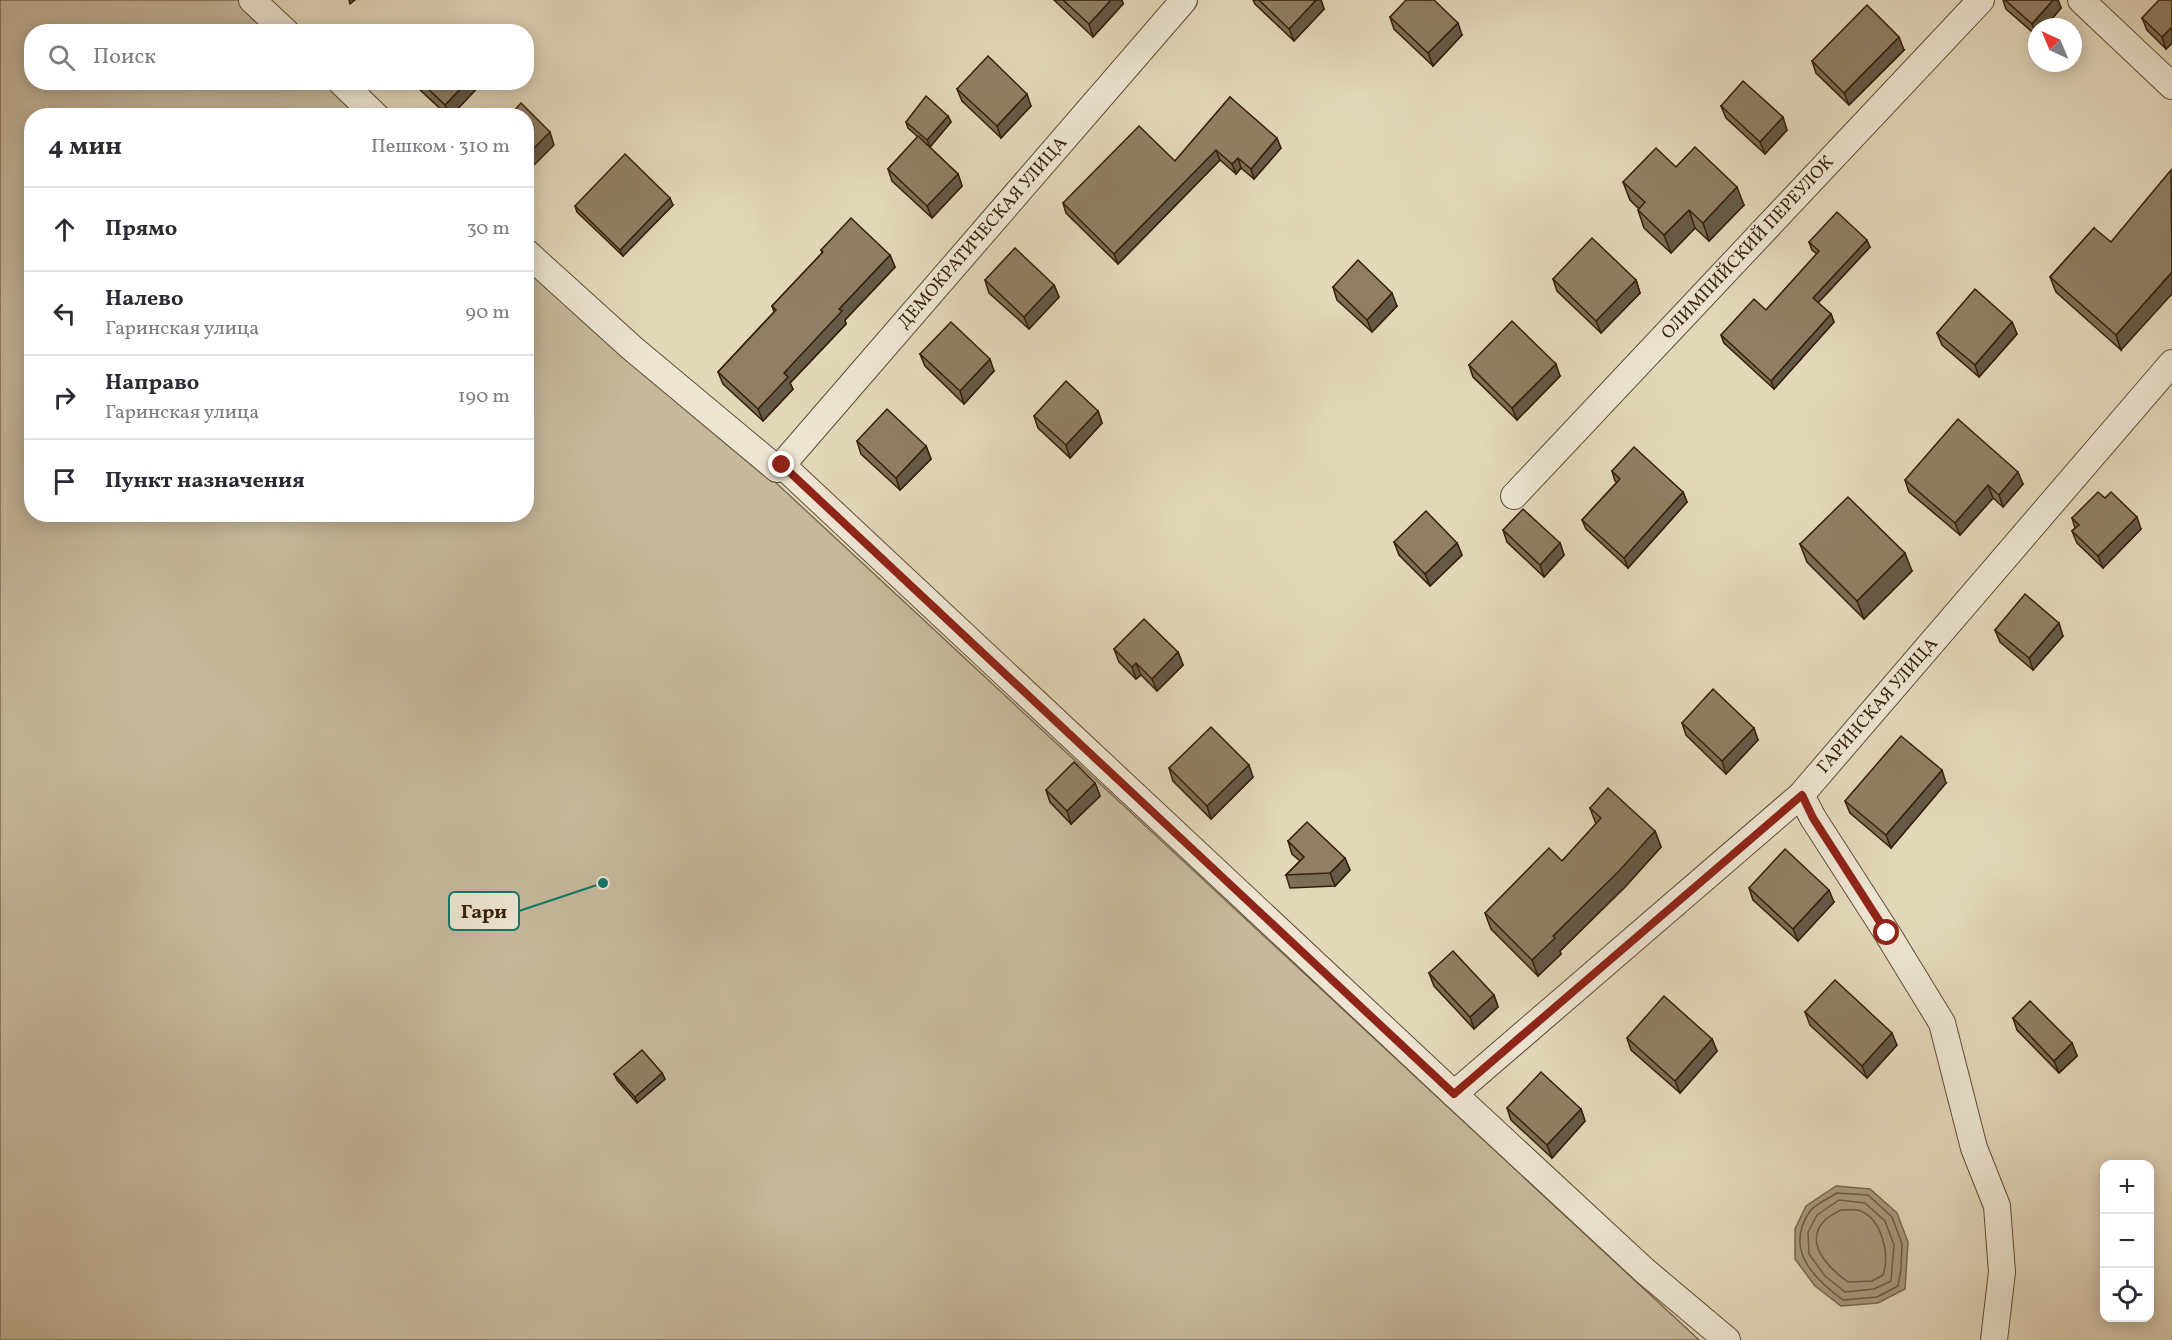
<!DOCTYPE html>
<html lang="ru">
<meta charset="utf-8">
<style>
:root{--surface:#fff;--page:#f7f7f7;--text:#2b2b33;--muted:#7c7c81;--line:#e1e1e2}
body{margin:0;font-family:Vollkorn,serif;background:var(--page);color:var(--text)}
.controls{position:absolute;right:18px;bottom:18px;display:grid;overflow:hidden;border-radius:12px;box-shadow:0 3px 15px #0003}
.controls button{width:54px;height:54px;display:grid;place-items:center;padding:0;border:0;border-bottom:2px solid var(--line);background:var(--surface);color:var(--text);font:30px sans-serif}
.compass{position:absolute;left:2028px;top:18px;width:54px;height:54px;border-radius:50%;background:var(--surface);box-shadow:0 3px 15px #0003;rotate:316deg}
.stop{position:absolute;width:18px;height:18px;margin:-14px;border:4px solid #8f2418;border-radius:50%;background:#fff}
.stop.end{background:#8f2418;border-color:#fff;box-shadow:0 2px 6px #0008}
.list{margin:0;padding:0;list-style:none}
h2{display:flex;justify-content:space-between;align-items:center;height:78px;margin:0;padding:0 24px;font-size:26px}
h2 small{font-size:20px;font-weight:400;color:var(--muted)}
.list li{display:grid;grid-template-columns:39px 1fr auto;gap:18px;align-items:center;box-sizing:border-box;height:84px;padding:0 24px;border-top:2px solid var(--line)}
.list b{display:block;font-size:22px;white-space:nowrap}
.list p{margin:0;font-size:20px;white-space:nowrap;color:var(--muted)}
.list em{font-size:20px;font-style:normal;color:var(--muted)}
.icon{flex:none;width:33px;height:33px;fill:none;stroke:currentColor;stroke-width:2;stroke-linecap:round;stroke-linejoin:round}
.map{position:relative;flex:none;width:2172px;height:1340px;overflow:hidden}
.search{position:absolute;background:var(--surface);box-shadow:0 3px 15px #0003;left:24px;top:24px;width:510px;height:66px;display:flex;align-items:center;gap:15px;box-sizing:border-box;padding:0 21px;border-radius:24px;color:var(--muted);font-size:22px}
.panel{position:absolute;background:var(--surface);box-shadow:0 3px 15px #0003;left:24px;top:108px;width:510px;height:414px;border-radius:24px}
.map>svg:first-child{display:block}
</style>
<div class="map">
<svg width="2172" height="1340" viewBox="0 0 2172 1340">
<rect width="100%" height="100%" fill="#e3d7ba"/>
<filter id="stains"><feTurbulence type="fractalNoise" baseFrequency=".00333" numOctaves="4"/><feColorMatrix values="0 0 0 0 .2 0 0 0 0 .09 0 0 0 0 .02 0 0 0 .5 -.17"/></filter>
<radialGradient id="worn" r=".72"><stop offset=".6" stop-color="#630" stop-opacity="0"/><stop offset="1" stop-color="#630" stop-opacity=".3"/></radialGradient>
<polygon fill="#c6b89c" stroke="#7e6c52" stroke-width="1.5" points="0,0 263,0 296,31 32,32 32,82 351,83 386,115 32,116 32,514 526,514 527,248 773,480 1699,1340 0,1340"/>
<polygon fill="#a8987e" stroke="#7a684f" stroke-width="1.5" points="1836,1186 1870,1189 1897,1213 1908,1242 1905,1289 1878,1303 1841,1306 1815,1286 1795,1259 1795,1229 1806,1206"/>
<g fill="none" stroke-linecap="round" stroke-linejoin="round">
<g stroke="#6f5c44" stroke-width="1.5">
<path d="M1837,1193L1868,1195L1892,1217L1902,1244L1901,1269L1898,1286L1877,1297L1843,1300C1813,1278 1784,1249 1810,1211C1816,1204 1829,1198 1837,1193Z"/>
<polygon points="1839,1200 1865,1203 1885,1221 1894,1245 1891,1281 1874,1289 1845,1292 1825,1276 1809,1254 1808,1232 1817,1215"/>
<path d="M1841,1210C1846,1210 1855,1209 1861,1211C1882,1220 1890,1255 1883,1275L1872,1281L1848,1282C1830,1269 1802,1243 1825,1220C1829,1216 1836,1213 1841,1210Z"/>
</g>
<g stroke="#614d35" stroke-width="28">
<g id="street">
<polyline points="252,0 286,32"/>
<polyline points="1184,0 782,465 1454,1094 1801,795 2172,363"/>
<polyline points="2081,0 2172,86"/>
<polyline points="341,82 376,116"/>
<polyline points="526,252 632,348 777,469"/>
<polyline points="1514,496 1981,0"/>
<polyline points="1801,795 1813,818 1887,933 1942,1023 1974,1148 1997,1206 2002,1272 1994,1340"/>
<polyline points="1454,1094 1645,1271 1727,1340"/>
</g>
</g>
<use href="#street" stroke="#ede5d2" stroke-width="26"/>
</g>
<g fill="#7c6d57" stroke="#361f09" stroke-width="1.5">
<polygon points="1054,0 1122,0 1123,4 1093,37"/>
<polygon points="1253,0 1321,0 1324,9 1294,41 1255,4"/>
<polygon points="2003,0 2058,0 2061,8 2037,36 2006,9"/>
<polygon points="2172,0 2172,43 2166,49 2147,30 2142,18"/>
<polygon points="1390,17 1462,35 1433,66 1394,29"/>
<polygon points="1904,50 1849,105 1816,73 1812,61"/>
<polygon points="415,82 482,83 451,116 448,116 416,86"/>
<polygon points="957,89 1031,106 1001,138 962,101"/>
<polygon points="1230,97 1281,148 1254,179 1241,168 1236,174 1220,160 1118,264 1066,213 1063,203 1175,161"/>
<polygon points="1721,106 1787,130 1765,154 1726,118"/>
<polygon points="948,116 951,122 930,147 921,139 958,174 962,186 932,218 892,181 888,169 918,137 908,128 906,122"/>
<polygon points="1676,167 1744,205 1709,241 1695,228 1671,253 1644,228 1638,210 1639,209 1630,200 1623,182"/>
<polygon points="673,205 623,256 577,212 575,206"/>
<polygon points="2094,228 2121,350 2056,292 2050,277"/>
<polygon points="1809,242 1870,247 1818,303 1831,314 1834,322 1774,389 1724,343 1721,335 1766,310 1817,254 1812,250"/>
<polygon points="821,250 890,255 895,267 845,320 846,324 790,383 793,389 763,421 723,384 718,372 774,312 772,306 822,253"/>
<polygon points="1553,279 1636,280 1640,293 1601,333 1557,291"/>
<polygon points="985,280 1054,285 1059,297 1029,329 989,293"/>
<polygon points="1333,287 1397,306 1372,332 1337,300"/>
<polygon points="2012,322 2017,334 1979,377 1942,345 1937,333"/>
<polygon points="920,354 994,371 964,404 925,366"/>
<polygon points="1469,365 1560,376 1517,420 1473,377"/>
<polygon points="1098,411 1102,423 1070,458 1038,428 1034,416"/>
<polygon points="857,441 926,446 931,459 900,490 861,454"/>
<polygon points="1612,471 1683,492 1687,502 1628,568 1586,529 1582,520 1617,482 1615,481"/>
<polygon points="1905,480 2023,484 2003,507 1993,498 1960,535 1909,492"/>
<polygon points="2072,518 2141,529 2103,568 2077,543 2072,531 2075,528"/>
<polygon points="1503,530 1560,543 1564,555 1544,577 1507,542"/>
<polygon points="1394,542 1457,543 1462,555 1430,586 1399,555"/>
<polygon points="1800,544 1912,571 1864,619 1807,562"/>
<polygon points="1995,630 2063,636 2033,670 2000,642"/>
<polygon points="1114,649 1178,652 1183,665 1157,691 1141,675 1136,679 1119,662"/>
<polygon points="1682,723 1758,740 1726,774 1686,735"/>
<polygon points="1169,768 1253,777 1211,819 1173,781"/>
<polygon points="1095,783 1100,796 1071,824 1050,802 1046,790"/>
<polygon points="1946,783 1891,848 1850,813 1845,801"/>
<polygon points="1590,808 1655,831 1661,847 1625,887 1560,951 1561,954 1538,976 1491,929 1485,913 1562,861 1596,824"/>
<polygon points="1288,841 1345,858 1350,870 1335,886 1290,888 1286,875 1300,861 1292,854"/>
<polygon points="1749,888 1834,902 1798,941 1753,900"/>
<polygon points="1429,973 1494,995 1498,1007 1474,1029 1434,986"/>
<polygon points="1805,1012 1897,1045 1867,1078 1810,1025"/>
<polygon points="2013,1018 2072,1043 2077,1056 2059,1073 2017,1030"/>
<polygon points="1627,1038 1712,1039 1717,1051 1680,1093 1631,1050"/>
<polygon points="662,1073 665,1079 637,1103 617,1080 614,1074"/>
<polygon points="1507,1108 1581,1109 1585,1121 1552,1158 1511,1120"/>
</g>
<g fill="#655947" stroke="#361f09" stroke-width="1.5">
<polygon points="349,0 355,0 350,4"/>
<polygon points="1111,0 1122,0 1123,4 1093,37 1089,24"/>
<polygon points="1316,0 1321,0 1324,9 1294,41 1289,29"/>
<polygon points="2053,0 2058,0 2061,8 2045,27 2037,27 2037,36 2032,24"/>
<polygon points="1458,23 1462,35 1433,66 1428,53"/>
<polygon points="2171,28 2172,31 2172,43 2166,49 2162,37"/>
<polygon points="1899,37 1904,50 1849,105 1844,93"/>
<polygon points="467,82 482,83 451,116 449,116 445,105"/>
<polygon points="1027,94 1031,106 1001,138 997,126"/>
<polygon points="948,116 951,122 930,147 927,140"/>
<polygon points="1783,117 1787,130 1765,154 1760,142"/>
<polygon points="550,132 554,145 526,173 526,156"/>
<polygon points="1277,138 1281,148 1254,179 1251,169"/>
<polygon points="1216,150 1220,160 1118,264 1114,254"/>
<polygon points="1238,158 1241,168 1236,174 1232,164"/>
<polygon points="958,174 962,186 932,218 927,206"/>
<polygon points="1737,187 1744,205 1709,241 1703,223"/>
<polygon points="670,198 673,205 623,256 620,250"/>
<polygon points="1689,210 1695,228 1671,253 1664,235"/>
<polygon points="1867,240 1870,247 1816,305 1813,298"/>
<polygon points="890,255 895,267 845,320 846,324 790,383 793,389 763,421 758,409 784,373 839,309"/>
<polygon points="2172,272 2172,294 2121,350 2116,335"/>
<polygon points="1636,280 1640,293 1601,333 1596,321"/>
<polygon points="1054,285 1059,297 1029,329 1024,317"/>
<polygon points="1392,293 1397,306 1372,332 1367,320"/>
<polygon points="1831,314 1834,322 1774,389 1771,381"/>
<polygon points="2012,322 2017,334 1979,377 1975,365"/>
<polygon points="990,359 994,371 964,404 960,391"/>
<polygon points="1556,364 1560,376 1517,420 1512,408"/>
<polygon points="1098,411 1102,423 1070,458 1066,445"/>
<polygon points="926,446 931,459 900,490 896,478"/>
<polygon points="2018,472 2023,484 2003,507 1999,495"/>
<polygon points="1988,485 1993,498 1960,535 1955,523"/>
<polygon points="1683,492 1687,502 1628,568 1624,558"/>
<polygon points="2137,517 2141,529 2103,568 2098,556"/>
<polygon points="1457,543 1462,555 1430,586 1425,574"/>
<polygon points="1560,543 1564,555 1544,577 1540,565"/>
<polygon points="1905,553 1912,571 1864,619 1857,601"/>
<polygon points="2059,623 2063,636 2033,670 2029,658"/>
<polygon points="1178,652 1183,665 1157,691 1152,679"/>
<polygon points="1136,663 1141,675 1136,679 1132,667"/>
<polygon points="1754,728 1758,740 1726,774 1722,761"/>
<polygon points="1249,765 1253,777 1211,819 1207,806"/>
<polygon points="1942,770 1946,783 1891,848 1886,835"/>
<polygon points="1095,783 1100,796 1071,824 1067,811"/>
<polygon points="1655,831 1661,847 1625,887 1560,951 1561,954 1538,976 1532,960 1553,936"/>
<polygon points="1345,858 1350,870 1335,886 1330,873"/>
<polygon points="1829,890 1834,902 1798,941 1793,929"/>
<polygon points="1494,995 1498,1007 1474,1029 1470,1017"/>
<polygon points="1892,1033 1897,1045 1867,1078 1862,1066"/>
<polygon points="1712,1039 1717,1051 1680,1093 1675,1081"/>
<polygon points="2072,1043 2077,1056 2059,1073 2054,1061"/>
<polygon points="662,1073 665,1079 637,1103 635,1097"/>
<polygon points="1581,1109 1585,1121 1552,1158 1547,1145"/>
</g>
<g fill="#907f65" stroke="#361f09" stroke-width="1.5">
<polygon points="1063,0 1111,0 1089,24"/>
<polygon points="1259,0 1316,0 1289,29"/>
<polygon points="1406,0 1434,0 1458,23 1428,53 1390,17"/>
<polygon points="2005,0 2053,0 2032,24"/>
<polygon points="2159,0 2172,0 2172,29 2171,28 2162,37 2142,18"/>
<polygon points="1867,5 1899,37 1844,93 1812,61"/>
<polygon points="988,56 1027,94 997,126 957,89"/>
<polygon points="1743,81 1783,117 1760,142 1721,106"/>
<polygon points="421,82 467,82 445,105"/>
<polygon points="926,96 948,116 927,140 906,122"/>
<polygon points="1230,97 1277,138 1251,169 1238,158 1232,164 1216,150 1114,254 1063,203 1139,126 1175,161"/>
<polygon points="521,103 550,132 526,156 526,116 509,116"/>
<polygon points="918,136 958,174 927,206 888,169"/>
<polygon points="1695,147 1737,187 1703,223 1689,210 1664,235 1638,210 1645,202 1623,182 1656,148 1676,167"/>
<polygon points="625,154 670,198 620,250 575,206"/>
<polygon points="2171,170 2172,272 2116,335 2050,277 2094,228 2111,242"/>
<polygon points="1837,212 1867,240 1813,298 1831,314 1771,381 1721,335 1754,299 1766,310 1819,251 1809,242"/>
<polygon points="851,218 890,255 839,309 842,311 784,373 788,377 758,409 718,372 776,310 772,306 823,252 821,250"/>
<polygon points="1592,238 1636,280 1596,321 1553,279"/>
<polygon points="1015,248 1054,285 1024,317 985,280"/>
<polygon points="1358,260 1392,293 1367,320 1333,287"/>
<polygon points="1975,289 2012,322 1975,365 1937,333"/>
<polygon points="1512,321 1556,364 1512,408 1469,365"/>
<polygon points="951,322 990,359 960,391 920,354"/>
<polygon points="1066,381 1098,411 1066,445 1034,416"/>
<polygon points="887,409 926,446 896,478 857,441"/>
<polygon points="1958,419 2018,472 1999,495 1988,485 1955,523 1905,480"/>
<polygon points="1634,447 1683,492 1624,558 1582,520 1620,479 1612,471"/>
<polygon points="2098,492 2105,498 2111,492 2137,517 2098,556 2072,531 2079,525 2072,518"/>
<polygon points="1848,497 1905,553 1857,601 1800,544"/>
<polygon points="1523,509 1560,543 1540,565 1503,530"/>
<polygon points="1426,511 1457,543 1425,574 1394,542"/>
<polygon points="2025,594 2059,623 2029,658 1995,630"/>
<polygon points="1144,619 1178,652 1152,679 1136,663 1132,667 1114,649"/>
<polygon points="1713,689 1754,728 1722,761 1682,723"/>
<polygon points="1211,727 1249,765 1207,806 1169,768"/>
<polygon points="1901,736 1942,770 1886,835 1845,801"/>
<polygon points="1074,762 1095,783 1067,811 1046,790"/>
<polygon points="1608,788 1655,831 1619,871 1553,936 1555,938 1532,960 1485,913 1549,848 1562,861 1601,818 1590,808"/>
<polygon points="1307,822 1345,858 1330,873 1286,875 1304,857 1288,841"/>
<polygon points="1785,849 1829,890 1793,929 1749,888"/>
<polygon points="1453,951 1494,995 1470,1017 1429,973"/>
<polygon points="1835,980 1892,1033 1862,1066 1805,1012"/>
<polygon points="1664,996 1712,1039 1675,1081 1627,1038"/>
<polygon points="2030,1001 2072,1043 2054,1061 2013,1018"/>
<polygon points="642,1050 662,1073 635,1097 614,1074"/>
<polygon points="1541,1072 1581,1109 1547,1145 1507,1108"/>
</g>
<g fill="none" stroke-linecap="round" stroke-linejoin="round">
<polyline stroke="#8f2418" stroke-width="8" points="782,465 1454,1094 1802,795 1813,818 1887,933"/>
</g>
<g text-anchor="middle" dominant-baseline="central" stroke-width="4.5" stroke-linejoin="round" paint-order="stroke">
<g font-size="18" fill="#361f09" stroke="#ede5d2">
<text transform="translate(983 233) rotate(-49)">ДЕМОКРАТИЧЕСКАЯ УЛИЦА</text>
<text transform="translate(1748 248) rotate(-47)">ОЛИМПИЙСКИЙ ПЕРЕУЛОК</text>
<text transform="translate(1878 706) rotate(-49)">ГАРИНСКАЯ УЛИЦА</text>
</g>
</g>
<path fill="none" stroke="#0f766e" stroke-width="2" d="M603 883L519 911"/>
<circle fill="#0f766e" stroke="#ede5d2" stroke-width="2" cx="603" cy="883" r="6"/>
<rect fill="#ede5d2" stroke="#0f766e" stroke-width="2" x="449" y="892" width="70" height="38" rx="6"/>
<g font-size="20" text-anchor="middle" font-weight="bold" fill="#361f09">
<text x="484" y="918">Гари</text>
</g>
<rect width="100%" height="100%" filter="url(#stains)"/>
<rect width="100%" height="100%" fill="url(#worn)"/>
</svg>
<div class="controls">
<button>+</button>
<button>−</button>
<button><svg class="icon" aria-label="locate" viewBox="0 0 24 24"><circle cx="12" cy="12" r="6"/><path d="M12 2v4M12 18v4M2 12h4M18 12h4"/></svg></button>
</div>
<svg class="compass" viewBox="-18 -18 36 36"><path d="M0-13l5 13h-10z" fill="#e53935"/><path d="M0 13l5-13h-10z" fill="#7c7c81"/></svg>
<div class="stop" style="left:1887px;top:933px"></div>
<div class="stop end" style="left:782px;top:465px"></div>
<div class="search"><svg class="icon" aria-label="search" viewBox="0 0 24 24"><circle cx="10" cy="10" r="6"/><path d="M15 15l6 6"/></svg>Поиск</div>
<section class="panel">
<h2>4 мин<small>Пешком · 310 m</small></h2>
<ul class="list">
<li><svg class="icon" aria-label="ahead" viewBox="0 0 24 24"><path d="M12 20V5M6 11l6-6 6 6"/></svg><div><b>Прямо</b></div><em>30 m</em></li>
<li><svg class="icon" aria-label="left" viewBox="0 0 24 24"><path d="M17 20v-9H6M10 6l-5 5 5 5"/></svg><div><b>Налево</b><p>Гаринская улица</p></div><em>90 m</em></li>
<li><svg class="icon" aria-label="right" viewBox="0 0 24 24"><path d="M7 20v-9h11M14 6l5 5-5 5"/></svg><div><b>Направо</b><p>Гаринская улица</p></div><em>190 m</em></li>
<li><svg class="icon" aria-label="arrive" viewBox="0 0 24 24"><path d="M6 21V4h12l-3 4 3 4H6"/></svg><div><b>Пункт назначения</b></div></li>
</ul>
</section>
</div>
